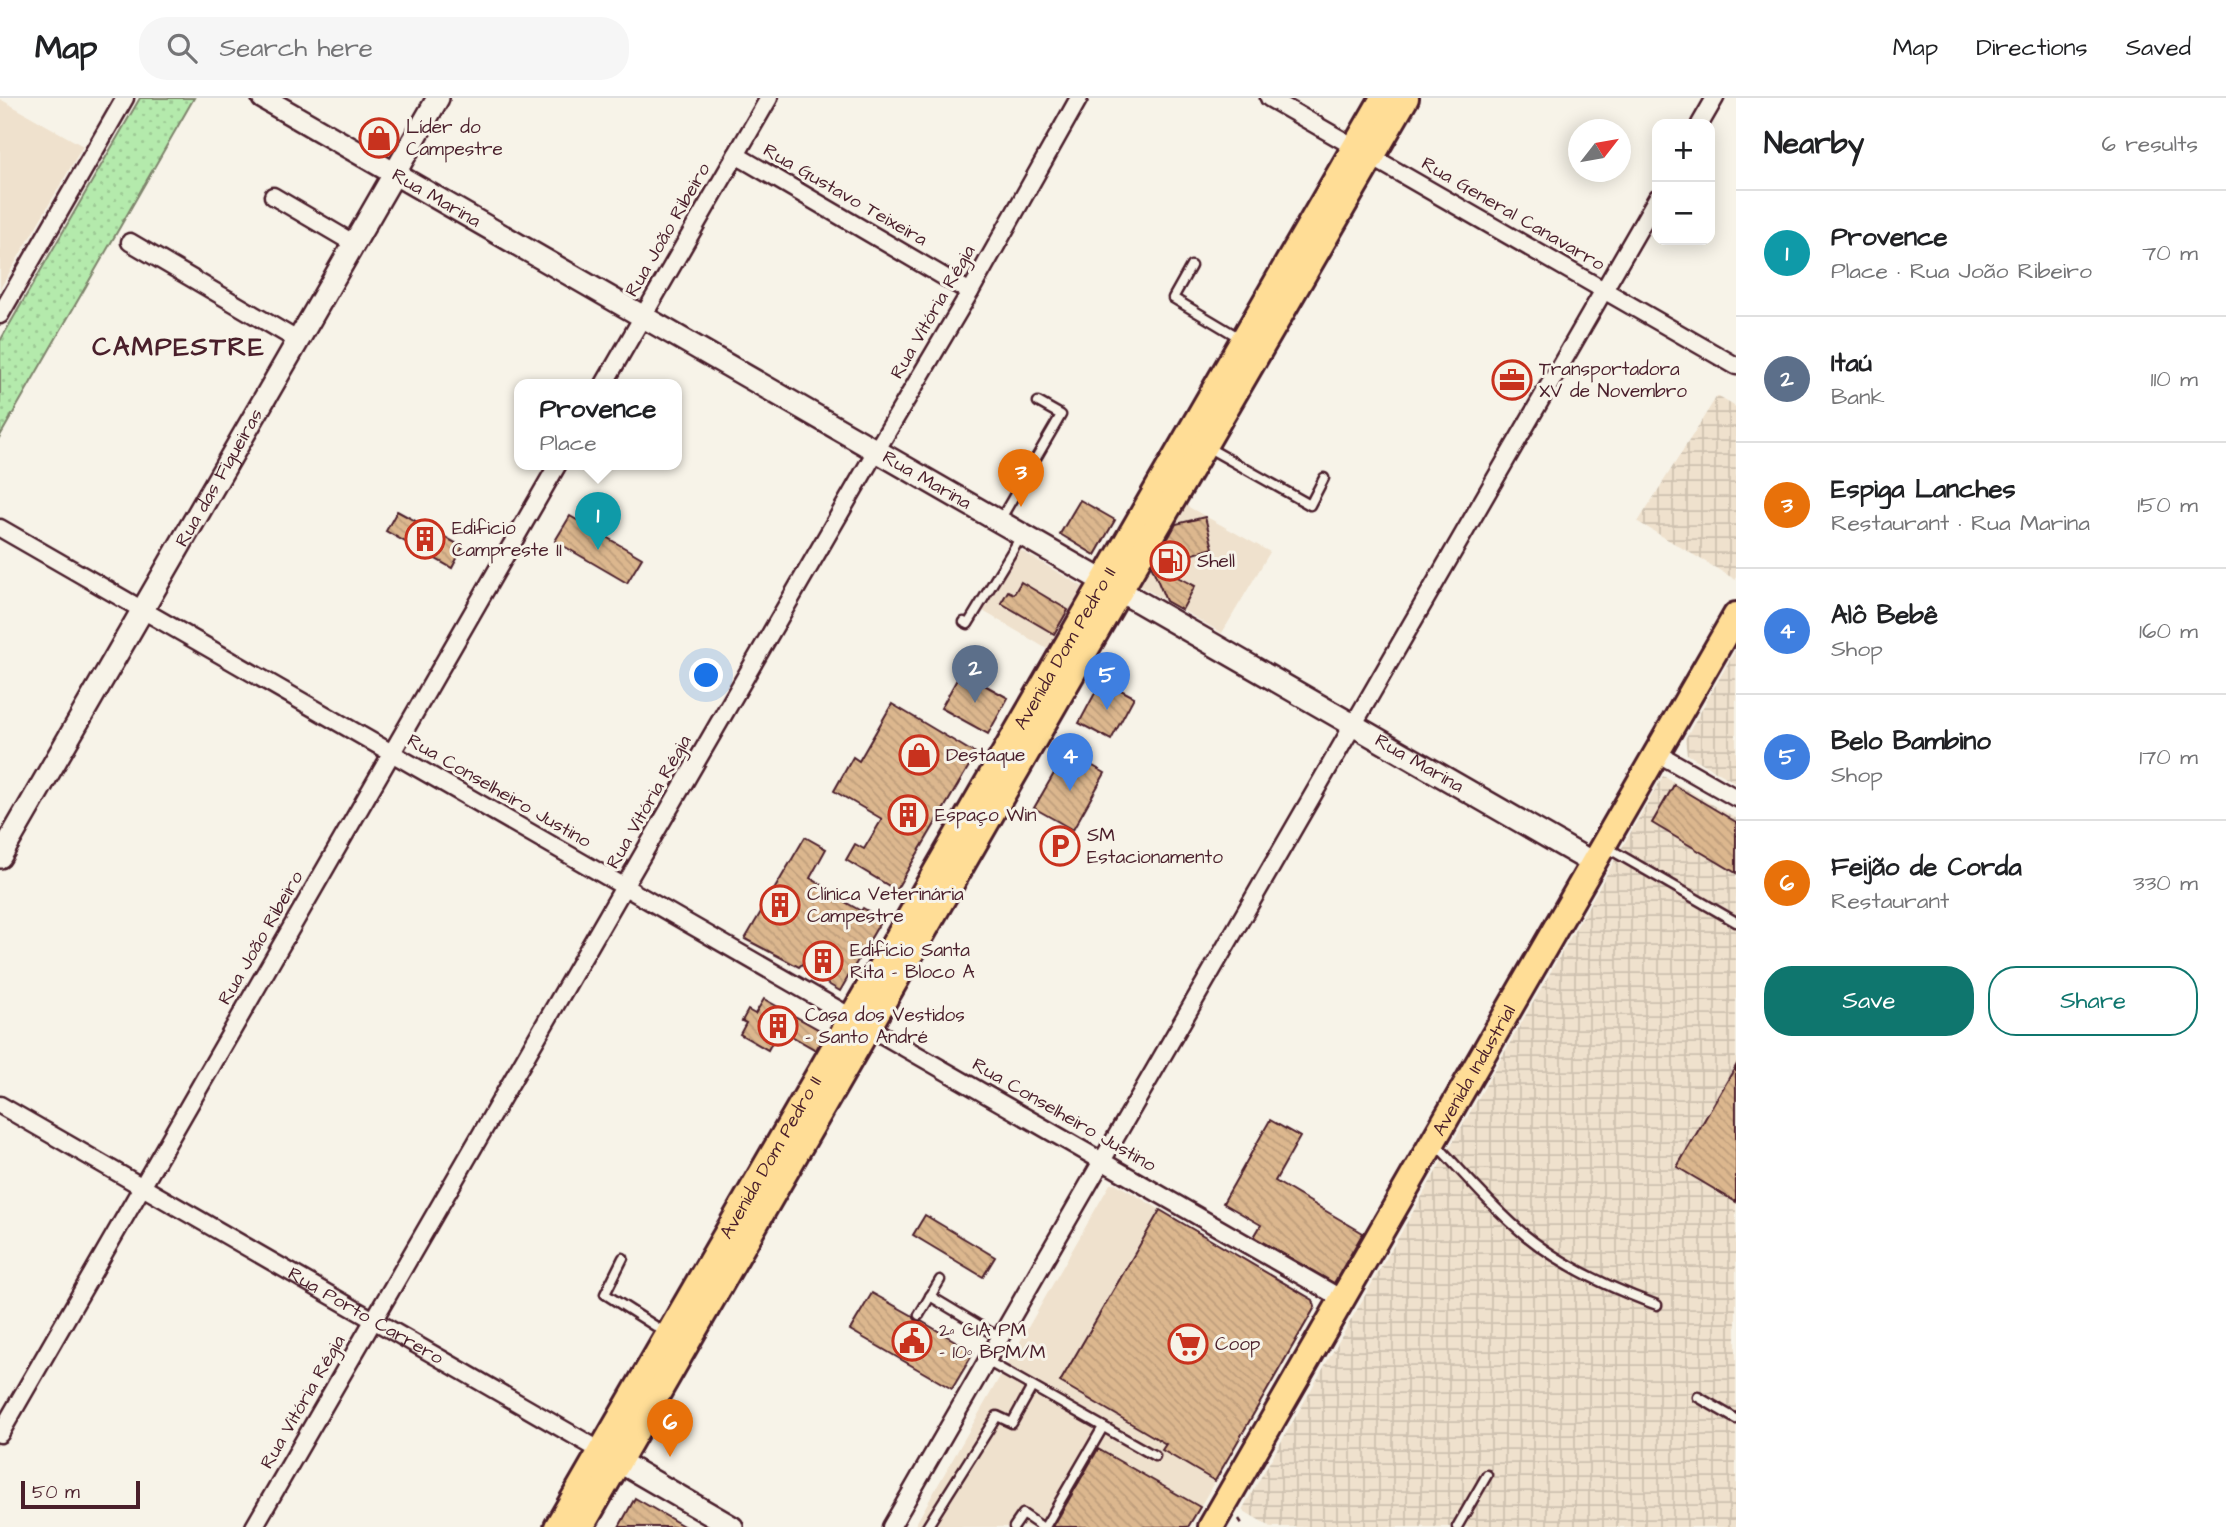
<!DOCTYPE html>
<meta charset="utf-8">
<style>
:root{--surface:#fff;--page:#f6f6f6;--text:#202124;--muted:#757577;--line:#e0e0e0;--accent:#0f766e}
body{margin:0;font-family:"Architects Daughter",sans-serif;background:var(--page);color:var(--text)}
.controls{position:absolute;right:21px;top:21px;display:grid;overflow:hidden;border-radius:14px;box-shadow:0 4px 18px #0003}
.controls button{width:63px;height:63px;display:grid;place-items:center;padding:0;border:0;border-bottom:2px solid var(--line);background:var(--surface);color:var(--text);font:35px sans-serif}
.compass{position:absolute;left:1568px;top:21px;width:63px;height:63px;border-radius:50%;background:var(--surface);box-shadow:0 4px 18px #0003;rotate:59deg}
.scale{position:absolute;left:21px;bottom:18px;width:119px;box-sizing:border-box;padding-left:7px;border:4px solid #4a1f2b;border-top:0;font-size:19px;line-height:24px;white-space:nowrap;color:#4a1f2b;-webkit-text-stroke:5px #f7f3e8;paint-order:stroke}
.you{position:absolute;left:707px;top:578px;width:24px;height:24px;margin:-18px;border:5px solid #fff;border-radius:50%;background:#1a73e8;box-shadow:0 0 0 10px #1a73e833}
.badge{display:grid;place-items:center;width:46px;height:46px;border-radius:50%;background:var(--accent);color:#fff;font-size:23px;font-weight:700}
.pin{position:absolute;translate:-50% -58px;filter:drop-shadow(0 2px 4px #0008)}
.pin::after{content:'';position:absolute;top:37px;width:24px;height:21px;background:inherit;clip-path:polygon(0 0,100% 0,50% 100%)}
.popup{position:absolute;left:514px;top:281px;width:168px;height:91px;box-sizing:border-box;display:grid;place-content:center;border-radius:14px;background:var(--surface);filter:drop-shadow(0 2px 5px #0005);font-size:23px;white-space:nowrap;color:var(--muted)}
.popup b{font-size:26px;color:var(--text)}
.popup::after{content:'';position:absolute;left:50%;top:100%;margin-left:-14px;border:14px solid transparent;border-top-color:var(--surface)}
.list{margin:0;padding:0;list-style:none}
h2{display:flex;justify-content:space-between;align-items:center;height:91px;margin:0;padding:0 28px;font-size:30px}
h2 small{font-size:23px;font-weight:400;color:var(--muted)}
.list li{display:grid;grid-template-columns:46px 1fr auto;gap:21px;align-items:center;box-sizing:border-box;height:126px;padding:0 28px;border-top:2px solid var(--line)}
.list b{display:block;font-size:26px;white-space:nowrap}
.list p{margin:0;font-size:23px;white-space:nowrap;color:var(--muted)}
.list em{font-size:23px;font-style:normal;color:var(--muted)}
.actions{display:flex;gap:14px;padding:21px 28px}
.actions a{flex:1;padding:16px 0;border:2px solid var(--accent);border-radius:28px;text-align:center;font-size:24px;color:var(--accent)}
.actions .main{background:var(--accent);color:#fff}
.icon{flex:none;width:38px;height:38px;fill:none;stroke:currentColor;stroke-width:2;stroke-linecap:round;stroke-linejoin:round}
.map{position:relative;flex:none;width:1736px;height:1429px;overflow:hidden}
header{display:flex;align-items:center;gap:42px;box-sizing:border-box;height:98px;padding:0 35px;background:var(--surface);border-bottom:2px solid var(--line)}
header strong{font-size:33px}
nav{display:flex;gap:38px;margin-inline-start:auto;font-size:24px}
.search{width:490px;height:63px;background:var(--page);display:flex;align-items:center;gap:18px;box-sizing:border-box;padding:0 24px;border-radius:28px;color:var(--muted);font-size:26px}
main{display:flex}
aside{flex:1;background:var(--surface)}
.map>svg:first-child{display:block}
</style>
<header>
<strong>Map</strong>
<div class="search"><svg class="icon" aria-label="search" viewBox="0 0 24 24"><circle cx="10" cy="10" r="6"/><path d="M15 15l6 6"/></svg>Search here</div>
<nav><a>Map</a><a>Directions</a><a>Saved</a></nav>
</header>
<main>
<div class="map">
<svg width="1736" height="1429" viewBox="0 0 1736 1429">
<defs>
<pattern id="industrial-grid" width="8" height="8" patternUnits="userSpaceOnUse" patternTransform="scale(1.75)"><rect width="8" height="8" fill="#efe1cd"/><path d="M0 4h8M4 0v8" fill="none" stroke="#cec1b0"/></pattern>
<pattern id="grass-dots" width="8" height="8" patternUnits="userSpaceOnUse" patternTransform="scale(1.75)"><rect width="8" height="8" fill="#b4eaac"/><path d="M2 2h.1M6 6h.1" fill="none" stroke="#9cc894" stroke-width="1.8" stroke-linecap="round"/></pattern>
<pattern id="building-back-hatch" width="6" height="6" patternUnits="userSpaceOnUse" patternTransform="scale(1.75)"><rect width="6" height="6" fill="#dcb78e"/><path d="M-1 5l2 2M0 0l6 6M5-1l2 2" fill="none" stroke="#be9d7b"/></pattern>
</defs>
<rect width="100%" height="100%" fill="#f7f3e8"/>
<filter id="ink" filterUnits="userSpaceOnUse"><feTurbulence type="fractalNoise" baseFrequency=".0143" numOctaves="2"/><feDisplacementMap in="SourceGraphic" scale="14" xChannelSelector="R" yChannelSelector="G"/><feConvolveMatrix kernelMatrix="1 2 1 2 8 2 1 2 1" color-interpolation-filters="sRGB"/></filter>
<g filter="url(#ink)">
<g fill="#efe1cd">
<polygon points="0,1 83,48 0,191"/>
<polygon points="1185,407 1270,454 1222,535 1137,486"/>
<polygon points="1020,452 1083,489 1047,551 983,513"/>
<polygon points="1115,1085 1313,1202 1315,1209 1200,1409 1098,1351 1051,1429 914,1429 1110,1086"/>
</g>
<g fill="url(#industrial-grid)">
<polygon points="1717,298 1736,309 1736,482 1638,424"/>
<polygon points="1736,551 1736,685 1687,656 1685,641"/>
<polygon points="1663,678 1736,720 1736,1429 1271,1429 1242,1412"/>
</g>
<polygon fill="url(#grass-dots)" stroke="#7f846c" stroke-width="2" points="140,0 194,0 0,338 0,243"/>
<g fill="url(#building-back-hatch)" stroke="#4a1f2b" stroke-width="2">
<polygon points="1080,402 1115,422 1095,457 1060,436"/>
<polygon points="397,413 463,449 452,470 386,433"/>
<polygon points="570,418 642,460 627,485 555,443"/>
<polygon points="1205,419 1213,450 1187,458 1176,478 1195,488 1182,512 1166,503 1152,469 1176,426"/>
<polygon points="1021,484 1068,512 1054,536 1001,505 1008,493 1014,496"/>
<polygon points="961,574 1008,600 988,636 941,610"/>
<polygon points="1102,582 1134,599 1111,642 1079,625"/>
<polygon points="892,606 976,656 896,792 846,762 855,746 864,751 882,721 834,693 853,659 859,663"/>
<polygon points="1067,653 1105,675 1073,732 1034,710"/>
<polygon points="1674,687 1736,724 1736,775 1652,725"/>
<polygon points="805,739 826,751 810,780 840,797 838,800 861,813 863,810 882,821 840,893 823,883 825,880 802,866 799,869 745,841"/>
<polygon points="764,901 825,935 816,952 779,931 768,952 740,936 746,925 742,923 748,912 755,916"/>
<polygon points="1736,968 1736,1104 1677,1069"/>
<polygon points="1270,1022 1300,1039 1275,1083 1363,1135 1334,1185 1254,1139 1261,1127 1223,1105"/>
<polygon points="1160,1112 1313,1202 1315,1209 1215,1383 1162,1352 1166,1346 1060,1284"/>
<polygon points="925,1117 995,1159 983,1179 913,1137"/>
<polygon points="872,1195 913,1218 916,1223 921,1223 974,1254 952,1291 850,1232"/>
<polygon points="1098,1351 1200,1409 1188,1429 1053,1429"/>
<polygon points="635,1400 685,1429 619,1429"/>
</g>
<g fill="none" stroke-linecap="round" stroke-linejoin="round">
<g stroke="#4a1f2b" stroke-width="13">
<g id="lane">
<polyline points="1191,168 1173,200 1240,240"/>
<polyline points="1207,349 1310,407 1324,380"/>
<polyline points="1000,422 1061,317 1038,304"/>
<polyline points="964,524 968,526 1022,437"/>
<polyline points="1606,749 1736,824"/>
<path d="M1435,1045C1464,1076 1492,1109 1525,1137C1564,1169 1610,1190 1657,1207"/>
<polyline points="623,1160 605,1196 666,1235"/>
<polyline points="930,1198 1000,1240"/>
<polyline points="919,1217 940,1182"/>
<polyline points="987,1263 1155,1358"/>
<polyline points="1698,1299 1736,1321"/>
<polyline points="927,1429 997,1318 1012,1325 1032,1289"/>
<polyline points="1014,1429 1023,1416 1042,1429"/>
<polyline points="1045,1429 1103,1329"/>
<polyline points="1457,1429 1487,1377"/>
</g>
</g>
<g stroke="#4a1f2b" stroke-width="21">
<g id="street">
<polyline points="1269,0 1736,268"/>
<polyline points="1700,26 1715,0"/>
<polyline points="736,57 970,194"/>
<polyline points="273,98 353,145"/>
<polyline points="130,144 297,242"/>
<polyline points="0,217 125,0"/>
<polyline points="604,286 769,0"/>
<polyline points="0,430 1342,1201"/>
<polyline points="1657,655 1736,700"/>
<path id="s1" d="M0,1007L601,1353"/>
<polyline points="0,1336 558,366"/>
<polyline points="254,1429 876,353 970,194 1079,0"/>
<polyline points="891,1429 1657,100"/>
</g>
</g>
<g stroke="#4a1f2b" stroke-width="26">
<g id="secondary">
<path id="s2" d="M263,0L1593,765"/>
<path id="s3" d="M0,759L438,0"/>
<polyline points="606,1356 732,1429"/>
</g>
</g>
<g stroke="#4a1f2b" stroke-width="30">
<g id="primary">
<path id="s4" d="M557,1429L1383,0"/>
<polyline points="581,1429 1107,515 1406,0"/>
<path id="s5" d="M1211,1429L1736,517"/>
</g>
</g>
<polyline stroke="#4a1f2b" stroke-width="2.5" stroke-dasharray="5 5" stroke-linecap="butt" points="1239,1421 1244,1429"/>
<use href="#lane" stroke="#f7f3e8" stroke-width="8"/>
<use href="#street" stroke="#f7f3e8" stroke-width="16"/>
<use href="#secondary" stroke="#f7f3e8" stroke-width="21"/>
<use href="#primary" stroke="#ffdd96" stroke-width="24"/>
</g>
</g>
<defs>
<g id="shop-ring" transform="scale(2.0125)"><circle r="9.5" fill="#f7f3e8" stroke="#c8321e" stroke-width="1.5"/><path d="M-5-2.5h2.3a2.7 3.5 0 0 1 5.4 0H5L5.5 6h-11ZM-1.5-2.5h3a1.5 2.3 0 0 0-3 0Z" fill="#c8321e"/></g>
<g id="office-ring" transform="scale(2.0125)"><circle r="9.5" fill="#f7f3e8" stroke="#c8321e" stroke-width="1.5"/><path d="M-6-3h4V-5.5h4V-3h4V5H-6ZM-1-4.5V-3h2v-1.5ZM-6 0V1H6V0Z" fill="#c8321e"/></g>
<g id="building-ring" transform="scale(2.0125)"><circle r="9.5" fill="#f7f3e8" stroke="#c8321e" stroke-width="1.5"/><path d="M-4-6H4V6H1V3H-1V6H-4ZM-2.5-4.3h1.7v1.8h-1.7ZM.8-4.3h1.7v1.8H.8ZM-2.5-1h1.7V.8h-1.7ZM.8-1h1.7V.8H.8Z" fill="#c8321e"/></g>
<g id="fuel-ring" transform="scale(2.0125)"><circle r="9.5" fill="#f7f3e8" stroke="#c8321e" stroke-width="1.5"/><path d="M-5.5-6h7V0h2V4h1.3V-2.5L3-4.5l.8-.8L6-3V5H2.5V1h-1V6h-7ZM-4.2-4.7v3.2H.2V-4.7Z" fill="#c8321e"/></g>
<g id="parking-ring" transform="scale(2.0125)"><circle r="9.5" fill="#f7f3e8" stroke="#c8321e" stroke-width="1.5"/><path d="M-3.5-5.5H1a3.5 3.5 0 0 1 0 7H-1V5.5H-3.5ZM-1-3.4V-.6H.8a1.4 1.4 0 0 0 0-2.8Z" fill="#c8321e"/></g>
<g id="civic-ring" transform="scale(2.0125)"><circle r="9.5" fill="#f7f3e8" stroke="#c8321e" stroke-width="1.5"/><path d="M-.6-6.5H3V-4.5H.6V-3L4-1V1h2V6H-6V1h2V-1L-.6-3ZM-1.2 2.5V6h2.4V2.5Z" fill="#c8321e"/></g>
<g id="supermarket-ring" transform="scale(2.0125)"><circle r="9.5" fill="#f7f3e8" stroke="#c8321e" stroke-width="1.5"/><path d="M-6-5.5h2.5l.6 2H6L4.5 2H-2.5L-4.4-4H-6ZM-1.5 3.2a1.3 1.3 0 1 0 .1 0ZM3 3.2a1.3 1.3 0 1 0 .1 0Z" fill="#c8321e"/></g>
</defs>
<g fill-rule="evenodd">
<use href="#shop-ring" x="379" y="40"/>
<use href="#office-ring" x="1512" y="282"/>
<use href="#building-ring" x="425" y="441"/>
<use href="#fuel-ring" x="1170" y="463"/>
<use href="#shop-ring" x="919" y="657"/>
<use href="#building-ring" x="908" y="717"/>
<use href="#parking-ring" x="1060" y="748"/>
<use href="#building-ring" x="780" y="807"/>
<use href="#building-ring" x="823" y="863"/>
<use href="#building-ring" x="778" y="928"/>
<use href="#civic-ring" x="912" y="1243"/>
<use href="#supermarket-ring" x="1188" y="1246"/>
</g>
<g text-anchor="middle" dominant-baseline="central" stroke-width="6" stroke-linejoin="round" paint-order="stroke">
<g font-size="19" fill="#4a1f2b" stroke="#f7f3e8" text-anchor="start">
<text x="406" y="29">Líder do<tspan x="406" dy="22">Campestre</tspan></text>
<text x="1539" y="271">Transportadora<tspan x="1539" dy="22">XV de Novembro</tspan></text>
<text x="452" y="430">Edificio<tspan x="452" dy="22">Campreste II</tspan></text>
<text x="1197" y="463">Shell</text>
<text x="946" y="657">Destaque</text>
<text x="935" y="717">Espaço Win</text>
<text x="1087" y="737">SM<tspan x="1087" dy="22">Estacionamento</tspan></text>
<text x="807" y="796">Clínica Veterinária<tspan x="807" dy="22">Campestre</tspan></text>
<text x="850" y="852">Edifício Santa<tspan x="850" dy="22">Rita - Bloco A</tspan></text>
<text x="805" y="917">Casa dos Vestidos<tspan x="805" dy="22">- Santo André</tspan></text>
<text x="939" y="1232">2ª CIA PM<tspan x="939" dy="22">- 10º BPM/M</tspan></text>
<text x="1215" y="1246">Coop</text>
</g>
<g font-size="19" fill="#4a1f2b" stroke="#f7f3e8">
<text transform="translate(845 97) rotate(30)">Rua Gustavo Teixeira</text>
<text stroke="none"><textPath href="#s2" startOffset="200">Rua Marina</textPath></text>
<text transform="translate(1513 116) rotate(30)">Rua General Canavarro</text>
<text transform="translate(668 132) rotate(-60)">Rua João Ribeiro</text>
<text transform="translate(933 214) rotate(-60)">Rua Vitória Régia</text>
<text stroke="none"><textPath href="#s3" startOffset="438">Rua das Figueiras</textPath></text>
<text stroke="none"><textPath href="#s2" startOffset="766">Rua Marina</textPath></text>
<text stroke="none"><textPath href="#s4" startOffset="1015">Avenida Dom Pedro II</textPath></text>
<text stroke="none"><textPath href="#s2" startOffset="1334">Rua Marina</textPath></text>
<text transform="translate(499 693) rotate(30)">Rua Conselheiro Justino</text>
<text transform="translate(649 704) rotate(-60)">Rua Vitória Régia</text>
<text transform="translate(261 840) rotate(-60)">Rua João Ribeiro</text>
<text stroke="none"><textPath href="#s5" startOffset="527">Avenida Industrial</textPath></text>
<text transform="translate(1064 1017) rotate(30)">Rua Conselheiro Justino</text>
<text stroke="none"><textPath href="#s4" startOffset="427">Avenida Dom Pedro II</textPath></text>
<text stroke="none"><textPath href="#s1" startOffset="422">Rua Porto Carrero</textPath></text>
<text transform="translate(303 1304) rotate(-60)">Rua Vitória Régia</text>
</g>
<g font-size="26" font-weight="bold" letter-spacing="2" fill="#4a1f2b" stroke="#f7f3e8">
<text x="179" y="249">CAMPESTRE</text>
</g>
</g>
</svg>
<div class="controls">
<button>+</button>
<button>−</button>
</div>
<svg class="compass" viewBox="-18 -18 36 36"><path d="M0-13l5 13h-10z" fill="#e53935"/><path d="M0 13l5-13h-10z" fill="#757577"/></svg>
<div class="scale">50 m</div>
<div class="you"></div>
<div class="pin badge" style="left:598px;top:452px;background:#0f9aa8">1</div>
<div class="popup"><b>Provence</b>Place</div>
<div class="pin badge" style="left:975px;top:605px;background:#5c6f8a">2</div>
<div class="pin badge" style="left:1021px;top:409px;background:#e8710a">3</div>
<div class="pin badge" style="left:1070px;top:693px;background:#3f7fe0">4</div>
<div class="pin badge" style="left:1107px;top:612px;background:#3f7fe0">5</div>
<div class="pin badge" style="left:670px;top:1359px;background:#e8710a">6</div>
</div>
<aside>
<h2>Nearby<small>6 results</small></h2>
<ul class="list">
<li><span class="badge" style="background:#0f9aa8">1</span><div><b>Provence</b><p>Place · Rua João Ribeiro</p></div><em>70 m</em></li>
<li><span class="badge" style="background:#5c6f8a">2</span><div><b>Itaú</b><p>Bank</p></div><em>110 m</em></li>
<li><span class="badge" style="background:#e8710a">3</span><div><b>Espiga Lanches</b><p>Restaurant · Rua Marina</p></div><em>150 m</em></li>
<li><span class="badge" style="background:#3f7fe0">4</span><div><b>Alô Bebê</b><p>Shop</p></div><em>160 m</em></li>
<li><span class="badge" style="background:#3f7fe0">5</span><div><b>Belo Bambino</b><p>Shop</p></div><em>170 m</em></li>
<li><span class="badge" style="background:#e8710a">6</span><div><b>Feijão de Corda</b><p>Restaurant</p></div><em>330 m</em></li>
</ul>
<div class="actions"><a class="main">Save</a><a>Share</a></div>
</aside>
</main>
